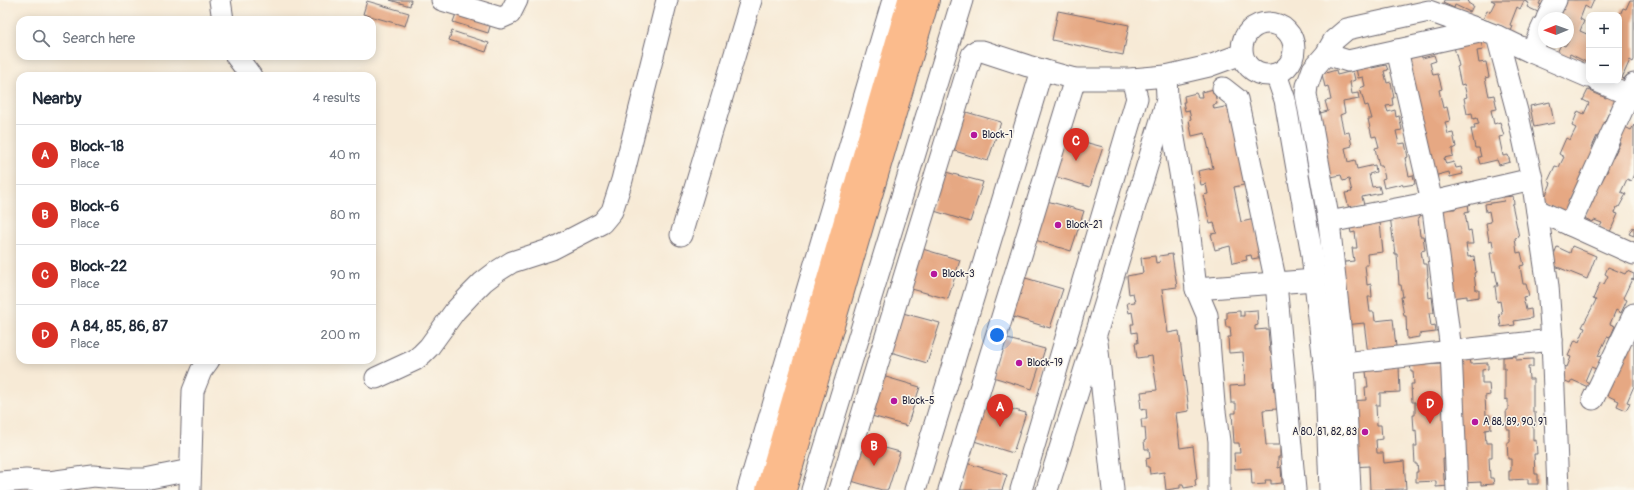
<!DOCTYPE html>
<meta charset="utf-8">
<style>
:root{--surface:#fff;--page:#f6f6f7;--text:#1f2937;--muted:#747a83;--line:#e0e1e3;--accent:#d93025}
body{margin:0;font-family:Pangolin,sans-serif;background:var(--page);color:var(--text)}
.controls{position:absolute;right:12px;top:12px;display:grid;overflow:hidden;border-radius:8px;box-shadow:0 2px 10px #0003}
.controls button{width:36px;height:36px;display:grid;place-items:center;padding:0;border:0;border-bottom:1px solid var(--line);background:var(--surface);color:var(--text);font:20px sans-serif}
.compass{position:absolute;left:1538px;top:12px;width:36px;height:36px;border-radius:50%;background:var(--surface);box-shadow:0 2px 10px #0003;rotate:269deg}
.you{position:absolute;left:997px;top:335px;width:14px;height:14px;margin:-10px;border:3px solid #fff;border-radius:50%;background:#1a73e8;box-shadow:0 0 0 6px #1a73e833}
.badge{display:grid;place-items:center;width:26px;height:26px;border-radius:50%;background:var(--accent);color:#fff;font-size:13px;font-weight:700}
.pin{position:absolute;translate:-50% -33px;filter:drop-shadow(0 1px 2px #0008)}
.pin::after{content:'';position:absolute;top:21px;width:14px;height:12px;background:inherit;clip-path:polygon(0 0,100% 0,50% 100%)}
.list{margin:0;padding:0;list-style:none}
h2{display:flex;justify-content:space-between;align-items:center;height:52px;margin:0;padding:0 16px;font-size:17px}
h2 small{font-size:13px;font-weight:400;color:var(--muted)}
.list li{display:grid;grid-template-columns:26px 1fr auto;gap:12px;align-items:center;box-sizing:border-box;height:60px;padding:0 16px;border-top:1px solid var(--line)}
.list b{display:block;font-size:15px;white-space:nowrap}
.list p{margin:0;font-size:13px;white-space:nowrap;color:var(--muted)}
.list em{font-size:13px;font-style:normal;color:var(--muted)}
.icon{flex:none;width:22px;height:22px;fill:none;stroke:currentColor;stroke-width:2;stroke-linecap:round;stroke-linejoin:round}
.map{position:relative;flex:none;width:1634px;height:490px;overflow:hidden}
.search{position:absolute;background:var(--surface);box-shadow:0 2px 10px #0003;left:16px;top:16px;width:360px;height:44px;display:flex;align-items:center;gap:10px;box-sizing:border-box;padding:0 14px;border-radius:12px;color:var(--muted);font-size:15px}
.panel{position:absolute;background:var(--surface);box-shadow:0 2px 10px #0003;left:16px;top:72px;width:360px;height:292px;border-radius:12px}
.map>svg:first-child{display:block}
</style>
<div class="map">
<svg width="1634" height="490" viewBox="0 0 1634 490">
<rect width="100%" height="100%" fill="#fbf7ec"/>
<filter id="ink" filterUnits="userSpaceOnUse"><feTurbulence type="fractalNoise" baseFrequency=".025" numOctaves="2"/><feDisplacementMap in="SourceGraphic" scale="8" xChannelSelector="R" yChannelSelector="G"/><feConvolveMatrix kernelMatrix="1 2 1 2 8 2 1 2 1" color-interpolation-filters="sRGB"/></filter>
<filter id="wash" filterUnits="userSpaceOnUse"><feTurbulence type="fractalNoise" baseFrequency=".012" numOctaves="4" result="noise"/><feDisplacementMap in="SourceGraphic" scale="16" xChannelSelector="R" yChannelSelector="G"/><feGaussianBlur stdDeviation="0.9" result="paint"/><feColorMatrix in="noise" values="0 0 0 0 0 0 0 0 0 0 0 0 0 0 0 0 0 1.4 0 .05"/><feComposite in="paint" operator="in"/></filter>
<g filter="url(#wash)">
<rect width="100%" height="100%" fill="#f7ead6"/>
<g id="blocks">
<g fill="#e6a883">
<polygon points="390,0 411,0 410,6"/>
<polygon points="1444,0 1469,0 1468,3 1473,6 1470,12 1455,5 1454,8 1443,3"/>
<polygon points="1491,0 1541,0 1539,4 1541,5 1538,12 1527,7 1529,3 1524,1 1520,9 1517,7 1510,25 1513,26 1510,34 1500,26 1483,19 1487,11 1490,12 1495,2"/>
<polygon points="1564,0 1594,0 1590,9 1585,6 1580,19 1584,21 1580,31 1589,35 1589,45 1586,53 1589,56 1586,62 1570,54 1568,58 1557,53 1561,44 1565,46 1568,42 1571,33 1568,31 1571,22 1568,21 1568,18 1553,18"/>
<polygon points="1630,0 1634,0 1634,60 1633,62 1630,60 1622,78 1625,79 1622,86 1619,81 1619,17 1623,8 1626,9"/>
<polygon points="367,1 409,13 405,26 363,14"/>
<polygon points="457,11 491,23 488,33 453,22"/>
<polygon points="1058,11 1129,25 1123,55 1052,40"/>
<polygon points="452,31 489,43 486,52 449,40"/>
<polygon points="1481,42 1483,50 1477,51 1479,63 1486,62 1489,77 1485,78 1489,96 1494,95 1497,109 1491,110 1494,124 1500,122 1504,136 1499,137 1503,156 1508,155 1510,162 1499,165 1497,160 1480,164 1478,157 1481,157 1479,148 1475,148 1471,129 1475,129 1474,125 1479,124 1477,118 1473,119 1472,113 1467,114 1464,98 1467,97 1464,84 1461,85 1457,67 1459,66 1453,43"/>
<polygon points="1421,52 1422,58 1434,55 1436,61 1430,63 1433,75 1438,74 1442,89 1439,90 1443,108 1447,107 1450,121 1445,122 1448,134 1453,133 1456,147 1452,149 1453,156 1444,158 1446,164 1454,162 1456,168 1461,167 1463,174 1450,177 1449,172 1430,177 1403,57"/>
<polygon points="1371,64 1372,68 1386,65 1388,70 1384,71 1387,83 1391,82 1394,98 1392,98 1393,105 1386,106 1388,112 1395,110 1396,117 1399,116 1402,130 1396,131 1399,144 1405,143 1408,157 1405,158 1409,176 1413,175 1415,184 1403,186 1402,184 1384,188 1382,179 1385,178 1382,166 1379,166 1375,148 1379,147 1376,136 1372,137 1368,119 1372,119 1368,105 1365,106 1360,88 1365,86 1363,77 1358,78 1356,68"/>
<polygon points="1336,70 1337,75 1353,71 1355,80 1350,82 1352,94 1358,93 1359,99 1343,102 1345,113 1340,115 1344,133 1349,132 1352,146 1345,148 1348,162 1355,160 1357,169 1375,165 1376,172 1369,174 1372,187 1379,186 1381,193 1362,197 1364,205 1349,209 1345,193 1352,192 1349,179 1343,181 1341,175 1326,178 1312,115 1328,111 1325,101 1331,100 1328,86 1325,87 1322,74"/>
<polygon points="1214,89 1217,104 1213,105 1214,109 1230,106 1248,184 1234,187 1241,222 1255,219 1263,257 1252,259 1251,255 1246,256 1247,260 1233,263 1230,246 1215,250 1211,234 1217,233 1214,223 1210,224 1203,195 1208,194 1206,184 1201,185 1198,171 1213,168 1205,133 1192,136 1189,120 1191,119 1189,110 1185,111 1183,102 1185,102 1184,96 1196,93 1198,97 1202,97 1201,92"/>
<polygon points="1588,90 1606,98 1607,96 1621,102 1617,111 1611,108 1604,123 1610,126 1604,139 1597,136 1592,147 1599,151 1579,195 1573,192 1568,202 1575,205 1571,214 1538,203 1542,193 1546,195 1551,183 1548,181 1555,166 1559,167 1564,157 1559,154 1566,138 1570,140 1576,128 1572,126 1578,111 1584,114 1589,103 1583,100"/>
<polygon points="1550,102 1554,123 1534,127 1530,106"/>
<polygon points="959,110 1001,122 988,161 948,149"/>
<polygon points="1634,125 1634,174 1631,181 1627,179 1621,192 1626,194 1619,207 1617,207 1615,213 1618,214 1610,232 1600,227 1602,223 1594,220 1593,222 1584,218 1593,201 1591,200 1608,170 1605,169 1610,157 1613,158 1620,143 1616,141 1623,126 1631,130"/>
<polygon points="1062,136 1103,147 1090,187 1050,175"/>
<polygon points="942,171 983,182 970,222 931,210"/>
<polygon points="1513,196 1514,204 1512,204 1519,237 1515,238 1517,253 1521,252 1524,265 1520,266 1523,284 1526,284 1529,296 1523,297 1526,310 1531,309 1532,318 1514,321 1515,325 1501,327 1499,314 1502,313 1500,301 1497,302 1495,286 1498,286 1495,271 1493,272 1490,253 1494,253 1492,240 1489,241 1486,223 1491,222 1489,211 1486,212 1485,204 1504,201 1503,197"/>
<polygon points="1043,200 1084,211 1071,251 1032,239"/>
<polygon points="1468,203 1469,212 1465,213 1468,231 1471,230 1473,244 1466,244 1468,257 1474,256 1476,272 1474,273 1476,290 1479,290 1479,297 1467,299 1467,296 1451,298 1438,208 1450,206 1450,209 1455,209 1455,205"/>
<polygon points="1419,208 1420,217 1418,218 1420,236 1423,236 1425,250 1421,251 1423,264 1427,264 1428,277 1427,278 1429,298 1432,297 1434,313 1429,313 1431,326 1435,325 1436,332 1419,334 1419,337 1407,339 1406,316 1404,316 1401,297 1403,297 1401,285 1399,285 1397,254 1395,254 1390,216"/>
<polygon points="1380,222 1383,252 1367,254 1368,265 1365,265 1367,285 1371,284 1372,297 1368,297 1370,312 1374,312 1375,321 1393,319 1396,347 1368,354 1364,323 1345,325 1337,263 1354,261 1352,248 1357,248 1355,232 1351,233 1349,223"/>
<polygon points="1633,227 1634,228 1634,236 1629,234"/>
<polygon points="1572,246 1596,256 1587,279 1550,264 1557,247 1570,253"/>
<polygon points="919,248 960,260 948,299 908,288"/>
<polygon points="1172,254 1177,287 1162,289 1168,333 1179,331 1189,411 1176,413 1180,448 1193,446 1197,479 1195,480 1196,486 1184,488 1183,484 1180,484 1180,488 1166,490 1164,472 1150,474 1149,467 1147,467 1146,459 1150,458 1149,449 1145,449 1144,441 1146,440 1145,428 1142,428 1141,419 1147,419 1146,409 1141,410 1140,399 1142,399 1141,392 1157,390 1152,356 1137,358 1135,343 1138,343 1137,332 1132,333 1131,324 1134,324 1132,312 1129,313 1127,303 1135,302 1133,293 1129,294 1127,276 1143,273 1141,258 1155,256 1156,263 1160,262 1159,256"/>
<polygon points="1608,267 1625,274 1627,271 1634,274 1634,280 1632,279 1623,298 1627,300 1621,313 1616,310 1610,324 1615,326 1610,338 1607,337 1598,356 1602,357 1596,369 1591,367 1585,381 1590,383 1588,387 1572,380 1570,384 1559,379 1564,366 1567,367 1571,357 1568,356 1575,340 1579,342 1585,328 1582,327 1596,300 1593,299 1600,283 1604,284 1608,276 1605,274"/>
<polygon points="1022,277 1063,289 1050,328 1010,316"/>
<polygon points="1257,310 1258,325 1255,326 1255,330 1268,329 1270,352 1274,352 1276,382 1273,382 1274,392 1276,391 1277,409 1263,410 1266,445 1280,445 1280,457 1278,457 1278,468 1281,467 1282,483 1271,484 1271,480 1265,480 1266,484 1252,485 1251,468 1235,469 1234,453 1240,453 1239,443 1234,443 1232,413 1236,413 1236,403 1231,403 1230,386 1245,385 1243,352 1229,353 1228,337 1231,337 1230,327 1226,327 1225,319 1227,318 1227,312 1240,311 1240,316 1244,316 1244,311"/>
<polygon points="899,312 940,323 927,363 888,351"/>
<polygon points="1634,332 1634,386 1627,402 1630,403 1626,410 1617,406 1619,401 1602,393"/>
<polygon points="1004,338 1045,349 1032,389 993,377"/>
<polygon points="1516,356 1516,360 1533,359 1533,367 1528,367 1529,379 1533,379 1533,412 1535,412 1536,426 1533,426 1533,441 1536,440 1537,454 1534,454 1535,474 1538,474 1538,484 1528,484 1528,479 1509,480 1509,471 1511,471 1511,459 1508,459 1507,442 1510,442 1510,429 1507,429 1506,410 1508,410 1508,399 1505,400 1505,368 1503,369 1503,357"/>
<polygon points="1469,359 1470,364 1488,363 1488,369 1482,370 1482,383 1489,383 1490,395 1485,396 1486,415 1490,415 1491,429 1485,430 1486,443 1492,443 1492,457 1489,457 1490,478 1493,478 1494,484 1481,485 1481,482 1461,483 1455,360"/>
<polygon points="1410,361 1424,361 1424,365 1443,364 1447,459 1443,459 1444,480 1448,480 1449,486 1436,487 1436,481 1416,482 1416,472 1418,472 1417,464 1415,464 1414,446 1417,446 1416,430 1414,431 1413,415 1415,415 1415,402 1412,402 1411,384 1414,384 1413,372 1411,372"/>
<polygon points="1365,364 1399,366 1400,392 1380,393 1380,405 1376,405 1377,425 1381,425 1382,439 1376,440 1377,453 1383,453 1384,463 1404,461 1406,489 1370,490 1369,466 1352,467 1348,401 1366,400 1365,387 1368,387"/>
<polygon points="879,375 920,387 907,426 868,415"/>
<polygon points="985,402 1026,413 1013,453 974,441"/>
<polygon points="859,441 900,452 888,490 882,490 848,480"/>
<polygon points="966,463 1007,475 1002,490 958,490"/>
</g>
</g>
</g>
<g filter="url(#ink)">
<use href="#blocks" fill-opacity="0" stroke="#6d6871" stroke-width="1"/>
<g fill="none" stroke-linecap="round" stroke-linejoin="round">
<g stroke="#6d6871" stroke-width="23">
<g id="minor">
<polyline points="220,0 223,20"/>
<polyline points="442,0 501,18 510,14 517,0"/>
<polyline points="1547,18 1556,0"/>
<circle cx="1268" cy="49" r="26"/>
<polyline points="1484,31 1497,36 1518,115 1532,179 1548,286 1552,340 1558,490"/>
<polyline points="1497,36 1531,52 1544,24"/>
<polyline points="1397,50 1432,202 1451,350 1457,490"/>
<polyline points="1531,52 1589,77"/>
<polyline points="1326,54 1348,61 1484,31 1429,11 1347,29 1334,40 1326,54 1313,69 1307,86 1306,94 1329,222 1432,202 1532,179"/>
<polyline points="236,56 251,76"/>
<polyline points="1276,74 1285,100 1312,255 1326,381 1330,490"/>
<polyline points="1166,76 1167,98 1188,219 1196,289 1207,315 1214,404 1219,441 1219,490"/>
<polyline points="1597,81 1634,97"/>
<polyline points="1223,88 1237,99 1276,283 1295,490"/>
<polyline points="1537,210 1634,254"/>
<polyline points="1329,222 1344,363 1350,490"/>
<polyline points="1570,225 1634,84"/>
<polyline points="681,235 751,0"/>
<polyline points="1196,289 1315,280"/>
<polyline points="1097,342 1113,490"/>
<polyline points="1344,363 1552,340"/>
<polyline points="376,378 415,360 422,354 429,347 455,311 471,294 483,282 496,272 512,262 552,249 602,223 612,211 622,180 667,0"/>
<polyline points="1593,399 1634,314"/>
<polyline points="0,482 26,480 49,482 93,476 128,479 145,479 190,470"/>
<polyline points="190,490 193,391 201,371 209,360"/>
<polyline points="748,490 893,0"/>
<polyline points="812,490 962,0"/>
<polyline points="839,490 972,55 976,51 982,51 1028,66 1075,79 1132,79 1166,76 1209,66 1242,54"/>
<polyline points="915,490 1042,70"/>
<polyline points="949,490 1075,79"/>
<polyline points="1021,490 1137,98 1132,79"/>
<polyline points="1047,490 1096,334 1167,100"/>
</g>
</g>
<g stroke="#6d6871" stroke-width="24">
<g id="major">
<polyline points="767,490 909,0"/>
<polyline points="785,490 928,0"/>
</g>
</g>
<use href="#minor" stroke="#fff" stroke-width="21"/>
<use href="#major" stroke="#fbbb8c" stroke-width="22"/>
</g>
</g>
<g fill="#b5179e" stroke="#fbf7ec" stroke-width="1.5">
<circle cx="974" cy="135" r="4"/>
<circle cx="1058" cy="225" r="4"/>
<circle cx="934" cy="274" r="4"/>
<circle cx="1019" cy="363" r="4"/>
<circle cx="894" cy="401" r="4"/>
<circle cx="1475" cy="422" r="4"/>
<circle cx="1365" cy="432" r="4"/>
</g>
<g text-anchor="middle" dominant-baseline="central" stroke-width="3" stroke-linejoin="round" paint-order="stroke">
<g font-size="10" fill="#22223b" stroke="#fbf7ec" text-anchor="start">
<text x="982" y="135">Block-1</text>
<text x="1066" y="225">Block-21</text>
<text x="942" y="274">Block-3</text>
<text x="1027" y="363">Block-19</text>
<text x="902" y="401">Block-5</text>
<text x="1483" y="422">A 88, 89, 90, 91</text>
<text x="1357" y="432" text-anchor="end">A 80, 81, 82, 83</text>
</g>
</g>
</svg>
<div class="controls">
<button>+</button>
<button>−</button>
</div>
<svg class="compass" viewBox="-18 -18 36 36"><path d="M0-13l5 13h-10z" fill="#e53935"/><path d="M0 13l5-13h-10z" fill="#747a83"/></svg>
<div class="you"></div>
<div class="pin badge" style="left:1000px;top:427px">A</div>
<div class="pin badge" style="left:874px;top:466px">B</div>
<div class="pin badge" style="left:1076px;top:161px">C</div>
<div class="pin badge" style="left:1430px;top:424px">D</div>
<div class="search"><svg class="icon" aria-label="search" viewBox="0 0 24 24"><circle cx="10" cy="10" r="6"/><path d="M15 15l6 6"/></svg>Search here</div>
<section class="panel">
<h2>Nearby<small>4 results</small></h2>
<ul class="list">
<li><span class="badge">A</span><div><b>Block-18</b><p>Place</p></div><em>40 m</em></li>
<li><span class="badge">B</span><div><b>Block-6</b><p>Place</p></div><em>80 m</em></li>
<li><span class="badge">C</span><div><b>Block-22</b><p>Place</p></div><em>90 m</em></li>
<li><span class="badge">D</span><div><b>A 84, 85, 86, 87</b><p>Place</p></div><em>200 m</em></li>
</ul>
</section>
</div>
